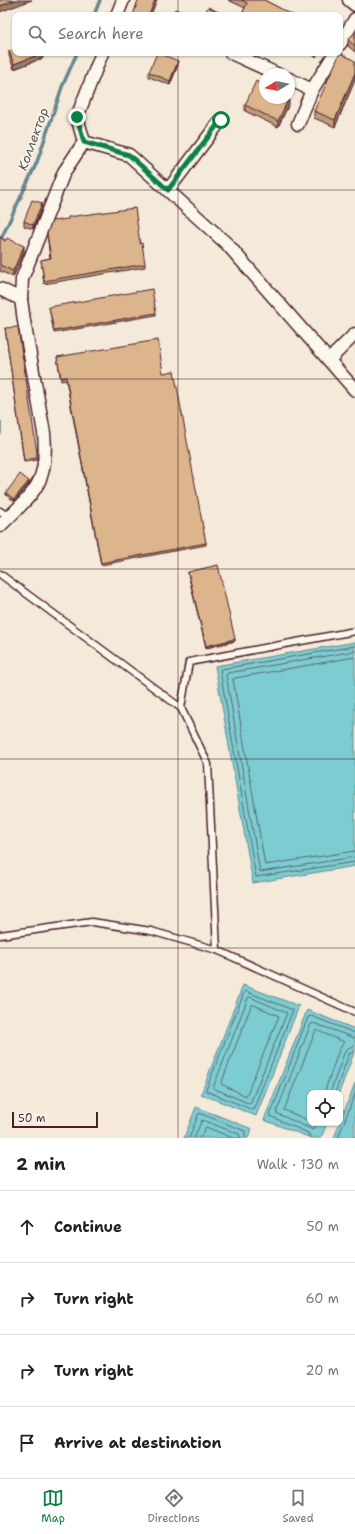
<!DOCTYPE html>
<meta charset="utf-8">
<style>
:root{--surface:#fff;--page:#f2f2f2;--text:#202124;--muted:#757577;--line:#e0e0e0;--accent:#0b8043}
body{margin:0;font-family:"Shantell Sans",sans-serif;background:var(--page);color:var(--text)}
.controls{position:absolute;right:12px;bottom:12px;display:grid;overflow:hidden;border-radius:8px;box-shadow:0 1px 3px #0004}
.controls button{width:36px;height:36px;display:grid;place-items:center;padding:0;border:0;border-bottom:1px solid var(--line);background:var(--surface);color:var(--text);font:20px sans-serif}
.compass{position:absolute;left:259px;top:68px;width:36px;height:36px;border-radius:50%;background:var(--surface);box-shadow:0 1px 3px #0004;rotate:260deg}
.scale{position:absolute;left:12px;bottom:10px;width:86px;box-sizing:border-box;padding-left:4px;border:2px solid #4a1f2b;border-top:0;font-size:11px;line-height:14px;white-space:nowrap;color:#4a1f2b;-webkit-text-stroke:3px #fbf7ec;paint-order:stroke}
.stop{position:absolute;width:12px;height:12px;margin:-9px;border:3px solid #0b8043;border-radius:50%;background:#fff}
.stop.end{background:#0b8043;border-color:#fff;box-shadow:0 1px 4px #0008}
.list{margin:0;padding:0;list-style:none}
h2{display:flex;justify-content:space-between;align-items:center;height:52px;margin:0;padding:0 16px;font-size:17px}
h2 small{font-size:13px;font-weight:400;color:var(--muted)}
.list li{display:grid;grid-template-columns:26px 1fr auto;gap:12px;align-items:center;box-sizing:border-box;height:72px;padding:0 16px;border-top:1px solid var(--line)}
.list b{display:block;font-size:15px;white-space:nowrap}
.list em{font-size:13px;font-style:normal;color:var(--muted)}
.icon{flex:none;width:22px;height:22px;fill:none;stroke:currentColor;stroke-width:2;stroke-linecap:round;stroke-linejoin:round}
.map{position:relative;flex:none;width:355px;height:1138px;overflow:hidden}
.search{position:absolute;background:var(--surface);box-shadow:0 1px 3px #0004;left:12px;right:12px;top:12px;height:44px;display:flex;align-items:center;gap:10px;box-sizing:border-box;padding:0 14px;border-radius:8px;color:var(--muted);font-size:15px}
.sheet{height:340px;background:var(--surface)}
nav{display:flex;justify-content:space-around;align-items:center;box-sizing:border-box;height:56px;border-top:1px solid var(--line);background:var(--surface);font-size:11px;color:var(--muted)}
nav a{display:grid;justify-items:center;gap:2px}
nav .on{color:var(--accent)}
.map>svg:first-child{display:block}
</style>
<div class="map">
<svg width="355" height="1138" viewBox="0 0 355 1138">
<rect width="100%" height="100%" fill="#f5ead9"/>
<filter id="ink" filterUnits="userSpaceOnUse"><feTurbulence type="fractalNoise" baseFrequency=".025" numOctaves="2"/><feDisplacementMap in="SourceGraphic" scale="8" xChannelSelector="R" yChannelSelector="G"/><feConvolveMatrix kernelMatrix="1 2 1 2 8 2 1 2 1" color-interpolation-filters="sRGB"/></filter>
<g filter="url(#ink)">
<g fill="#7bcdd2" stroke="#67878f">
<polygon points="355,642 355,866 253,883 215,666"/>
<polygon points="243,985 299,1006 256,1116 201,1094"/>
<polygon points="307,1010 355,1029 355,1050 339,1093 310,1093 310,1123 327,1123 321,1138 311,1138 264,1120"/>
<polygon points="355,1083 355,1138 334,1138"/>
<polygon points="196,1107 252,1129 248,1138 184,1138"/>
</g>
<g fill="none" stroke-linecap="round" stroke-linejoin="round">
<g stroke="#5e656e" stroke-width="1">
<polyline points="355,646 222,669 220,670 256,877 355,862"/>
<polyline points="355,651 228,673 226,675 260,872 355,857"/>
<polyline points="355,657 235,678 233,679 265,865 355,851"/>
<polygon points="245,991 293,1010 253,1110 206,1091"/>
<polygon points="250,997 287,1013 250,1104 213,1088 248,998"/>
<polygon points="254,1005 279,1016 246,1096 221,1084 251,1006"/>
<polyline points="330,1093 345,1051 350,1047 355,1046"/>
<polyline points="335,1093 349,1054 355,1051"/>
<polyline points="310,1121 284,1110 316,1030 344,1042 339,1050 324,1093"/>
<polyline points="317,1123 313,1130 276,1113 311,1024 313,1023 355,1038"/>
<polyline points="189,1138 199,1113 245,1131 245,1138"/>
<polyline points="194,1138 202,1120 239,1134 240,1138"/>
<polyline points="200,1138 206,1127 233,1138"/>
<polyline points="311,1138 308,1133 270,1116 308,1017 311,1016 355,1033"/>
<polyline points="338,1138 355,1094"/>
</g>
<g stroke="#67878f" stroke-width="3.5">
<polyline points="94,15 100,0"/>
<polyline points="0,241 37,162 62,87 77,53"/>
<polyline points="0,422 0,433"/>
</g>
<g stroke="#4a1f2b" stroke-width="9">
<g id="service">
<polyline points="0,511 9,517"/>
<polyline points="0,574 181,708"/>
<polyline points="0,935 92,922 151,931 217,950 355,1012"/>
<polyline points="217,950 208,764 181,708 189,662 355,631"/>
</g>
</g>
<g stroke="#4a1f2b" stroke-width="15">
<g id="minor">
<polyline points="349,0 355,5"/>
<polyline points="117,15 123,0"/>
<polyline points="340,44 355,19"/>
<polyline points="231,53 277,74"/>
<polyline points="289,79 312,90"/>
<polyline points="298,124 312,90 335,53"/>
<polyline points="84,142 129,155 227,244 355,390"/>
<polyline points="168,190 221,120"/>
<polyline points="0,289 21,299"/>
<polyline points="329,360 355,334"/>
<path d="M0,526C34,492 49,484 44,433L24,321L21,299L22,279L64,172L84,142L77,117L102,53"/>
</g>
</g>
<use href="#service" stroke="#fbf7ec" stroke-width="6"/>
<use href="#minor" stroke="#fbf7ec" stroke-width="12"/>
</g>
<g fill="#bd9c79" stroke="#4a1f2b">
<polygon points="228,0 264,0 293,15 243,15 243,12 245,8"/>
<polygon points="355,32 355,52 348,46 348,40"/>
<polygon points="9,51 43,58 14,69 9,56"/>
<polygon points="309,53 318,53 316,57"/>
<polygon points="355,61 355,80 335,127 314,118 314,111"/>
<polygon points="178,65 170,85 149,77 149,72"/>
<polygon points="289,104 278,127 245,111 245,105"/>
<polygon points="42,208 33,229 24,226 24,221"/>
<polygon points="47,234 145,264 145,267 44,284 41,260 50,258"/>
<polygon points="0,237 24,252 13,277 0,271"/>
<polygon points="49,307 156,313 156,315 54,333"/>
<polygon points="5,328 37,452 37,460 24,462"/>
<polygon points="57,357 163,373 206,543 206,545 101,565 66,380 61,381"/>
<polygon points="29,484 14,501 6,495 6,493"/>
<polygon points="188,572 235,641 206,648 188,574"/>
</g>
<g fill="#9a7f63" stroke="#4a1f2b">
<polygon points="15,0 32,0 0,12 0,6"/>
<polygon points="155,0 157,0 151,15 149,15"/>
<polygon points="43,53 43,58 14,69 14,64"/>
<polygon points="178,61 178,65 170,85 170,81"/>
<polygon points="355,73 355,80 335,127 335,120"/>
<polygon points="289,98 289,104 278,127 278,121"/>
<polygon points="42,203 42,208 33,229 33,225"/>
<polygon points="24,246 24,252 13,277 13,271"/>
<polygon points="29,481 29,484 14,501 14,499"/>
<polygon points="235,639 235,641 206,648 206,646"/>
</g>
<g fill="#dcb58d" stroke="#4a1f2b">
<polygon points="0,0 15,0 0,6"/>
<polygon points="138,0 155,0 149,15 133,15"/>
<polygon points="241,0 264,0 293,15 249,15 243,12 247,3"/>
<polygon points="208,7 225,15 204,15"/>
<polygon points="175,9 190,15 172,15"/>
<polygon points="355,32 355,46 348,40"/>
<polygon points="15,49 15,53 43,53 14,64 9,51"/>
<polygon points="157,53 159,53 178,61 170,81 149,72"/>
<polygon points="340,53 355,61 355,73 335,120 314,111"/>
<polygon points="256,81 265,86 265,98 289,98 278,121 245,105"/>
<polygon points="32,200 42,203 33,225 24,221"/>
<polygon points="135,208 140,244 142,243 145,264 44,281 41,260 51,258 47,234 52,221 68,219 68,217"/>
<polygon points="0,237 5,241 7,238 24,246 13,271 0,265"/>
<polygon points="152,289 156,313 54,331 49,307"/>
<polygon points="18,327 37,452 37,458 24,460 5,328"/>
<polygon points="158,340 163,373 174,371 206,543 101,563 66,377 61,378 57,357"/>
<polygon points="20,474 29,481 14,499 6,493"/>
<polygon points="218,565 235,639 206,646 188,572"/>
</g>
</g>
<g fill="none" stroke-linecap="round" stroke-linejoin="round" filter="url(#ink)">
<polyline stroke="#0b8043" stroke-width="5" points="77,117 84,142 129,155 168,190 221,120"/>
</g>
<path fill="none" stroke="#4a1f2b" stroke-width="1" stroke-opacity="0.55" d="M178,0V15M178,53V1138M0,190H355M0,379H355M0,569H355M0,759H355M0,948H355"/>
<g text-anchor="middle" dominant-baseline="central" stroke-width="3" stroke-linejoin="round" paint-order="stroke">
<g font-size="13" font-style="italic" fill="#59535d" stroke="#fbf7ec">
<text transform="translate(33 139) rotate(-70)">Коллектор</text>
</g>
</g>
</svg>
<div class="controls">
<button><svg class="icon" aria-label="locate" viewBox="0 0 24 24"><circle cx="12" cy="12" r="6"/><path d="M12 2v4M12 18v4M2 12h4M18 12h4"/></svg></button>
</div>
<svg class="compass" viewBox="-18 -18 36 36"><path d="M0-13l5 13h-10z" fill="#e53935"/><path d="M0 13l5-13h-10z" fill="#757577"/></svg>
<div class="scale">50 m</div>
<div class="stop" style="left:221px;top:120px"></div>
<div class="stop end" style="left:77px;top:117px"></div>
<div class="search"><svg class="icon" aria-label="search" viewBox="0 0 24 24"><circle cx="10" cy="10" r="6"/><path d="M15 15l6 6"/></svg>Search here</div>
</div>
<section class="sheet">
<h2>2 min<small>Walk · 130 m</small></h2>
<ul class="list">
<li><svg class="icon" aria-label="ahead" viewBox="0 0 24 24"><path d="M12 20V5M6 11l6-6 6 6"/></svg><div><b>Continue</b></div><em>50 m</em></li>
<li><svg class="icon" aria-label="right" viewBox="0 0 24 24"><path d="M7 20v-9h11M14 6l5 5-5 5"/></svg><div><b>Turn right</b></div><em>60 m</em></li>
<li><svg class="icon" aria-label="right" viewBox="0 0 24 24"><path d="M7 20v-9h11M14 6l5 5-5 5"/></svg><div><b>Turn right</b></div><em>20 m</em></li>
<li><svg class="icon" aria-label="arrive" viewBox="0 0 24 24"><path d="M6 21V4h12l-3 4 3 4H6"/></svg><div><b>Arrive at destination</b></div></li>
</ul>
</section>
<nav>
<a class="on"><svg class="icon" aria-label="map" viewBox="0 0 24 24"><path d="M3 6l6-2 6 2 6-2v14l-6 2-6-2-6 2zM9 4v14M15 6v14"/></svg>Map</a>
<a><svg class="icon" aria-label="directions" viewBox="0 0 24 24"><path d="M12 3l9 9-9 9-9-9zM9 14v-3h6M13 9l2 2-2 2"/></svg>Directions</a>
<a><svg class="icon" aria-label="saved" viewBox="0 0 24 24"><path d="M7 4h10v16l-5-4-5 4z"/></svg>Saved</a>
</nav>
